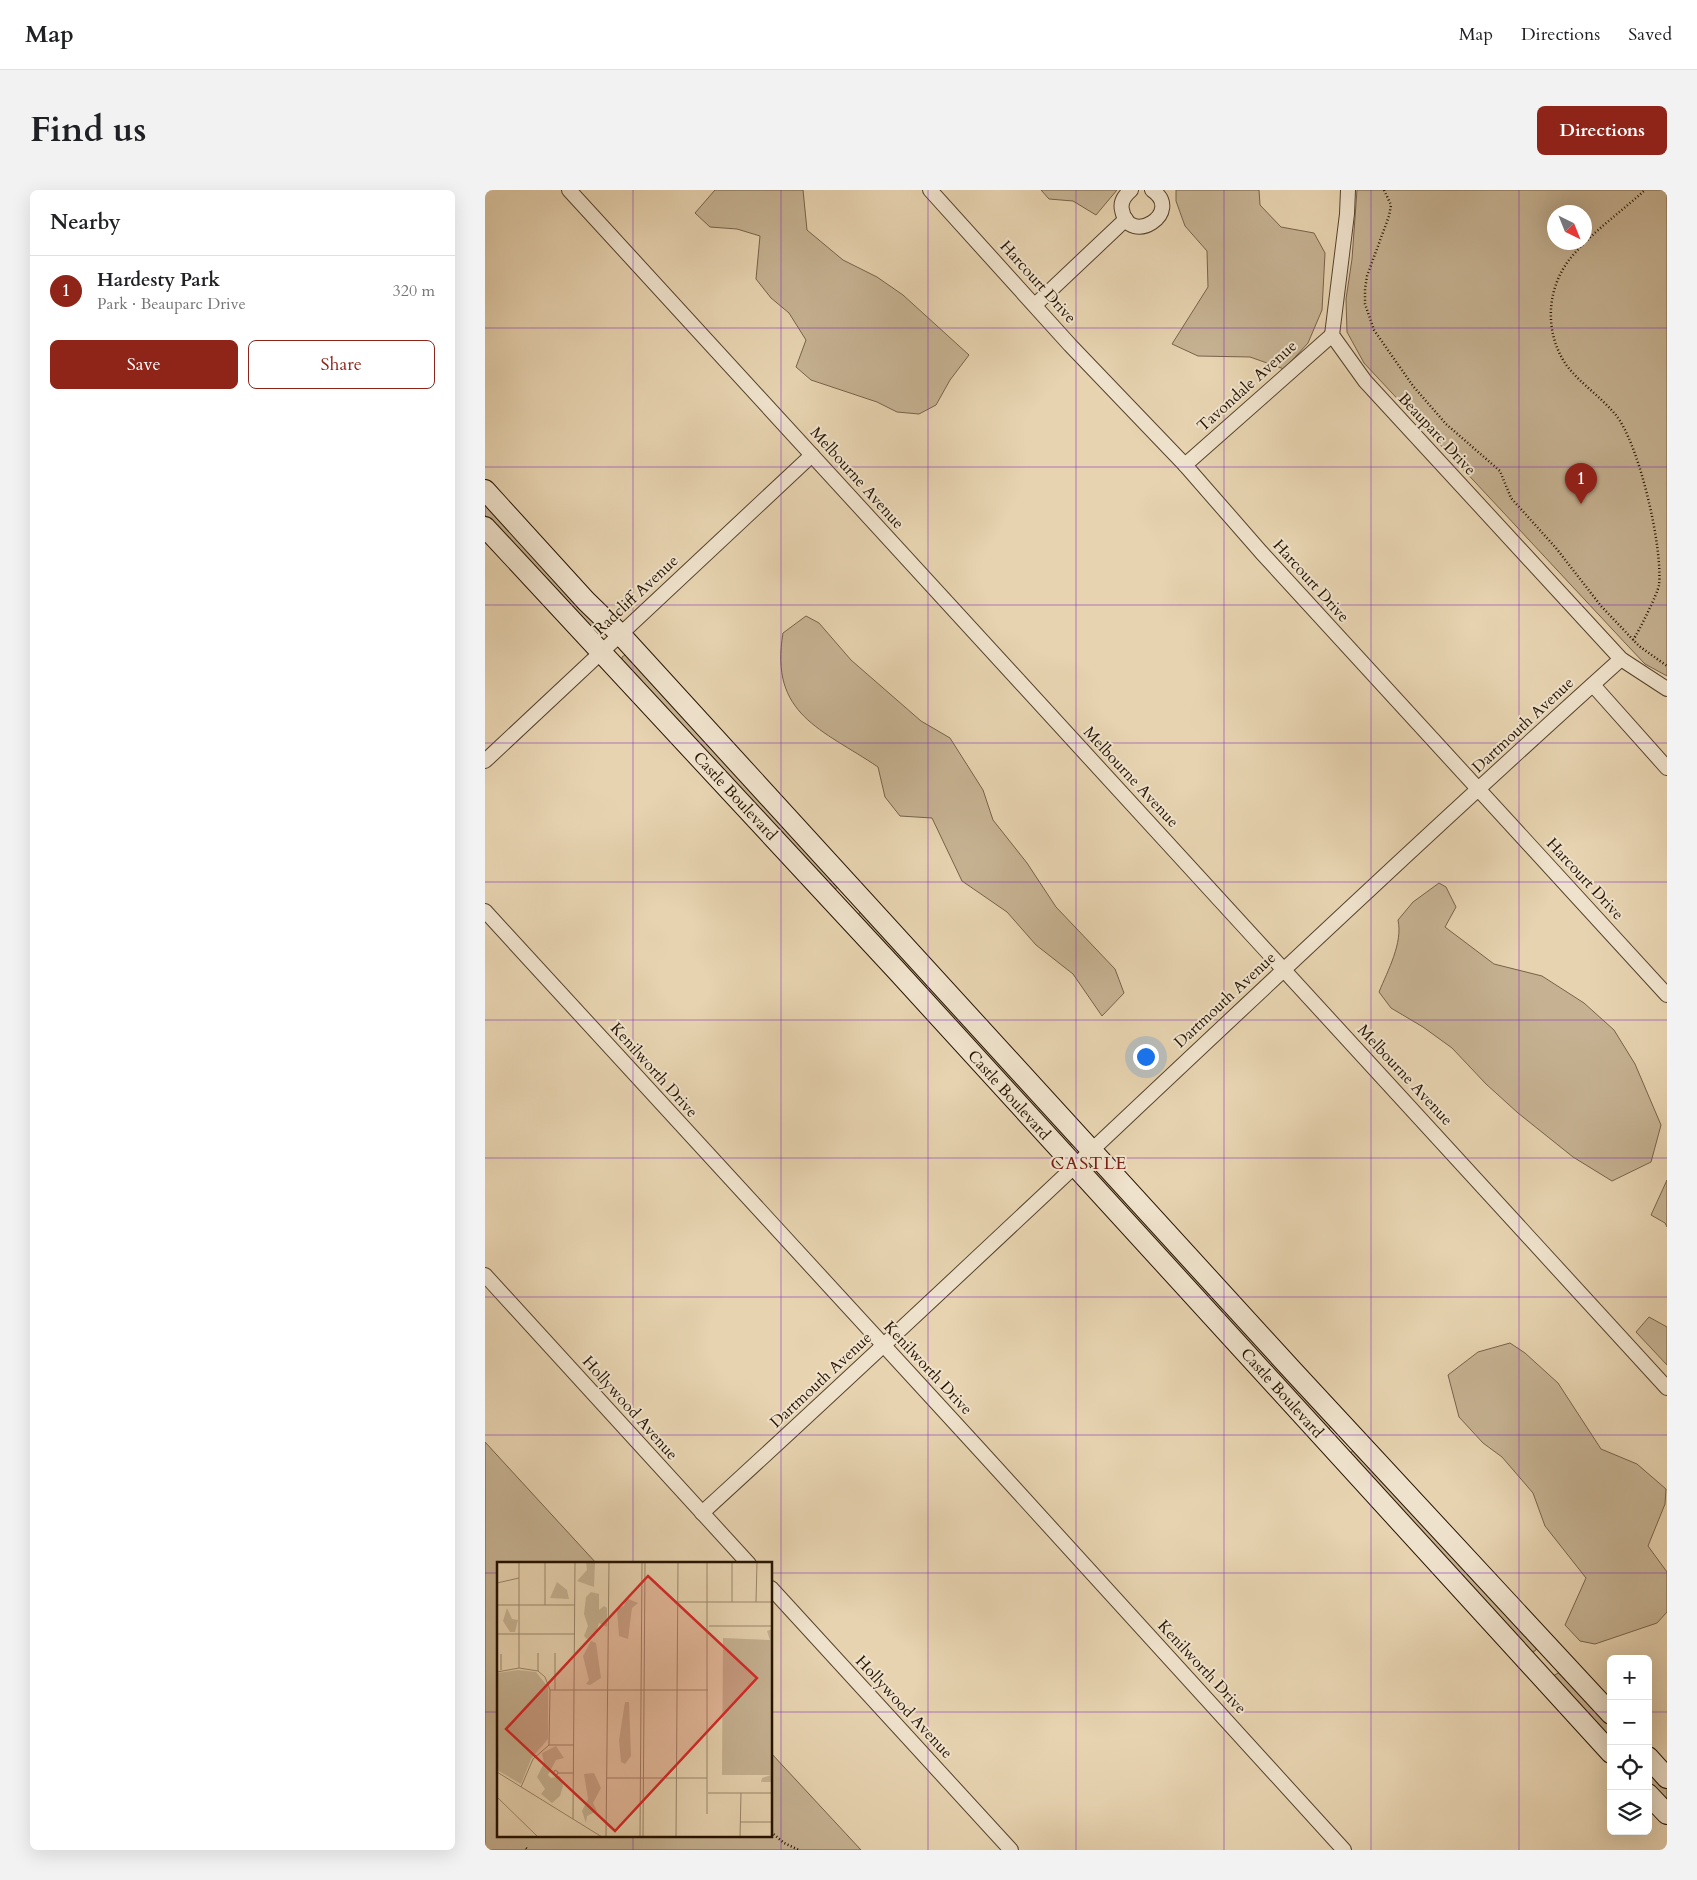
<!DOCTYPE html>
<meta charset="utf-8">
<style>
:root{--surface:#fff;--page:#f2f2f2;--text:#202124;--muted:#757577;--line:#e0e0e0;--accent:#8f2418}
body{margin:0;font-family:Cardo,serif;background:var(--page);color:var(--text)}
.controls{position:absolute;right:15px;bottom:15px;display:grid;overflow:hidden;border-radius:8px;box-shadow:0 5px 20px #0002}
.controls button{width:45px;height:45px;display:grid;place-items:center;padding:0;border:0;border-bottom:1px solid var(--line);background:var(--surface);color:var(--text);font:25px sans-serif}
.compass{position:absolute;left:1062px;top:15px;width:45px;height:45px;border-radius:50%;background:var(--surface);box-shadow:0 5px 20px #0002;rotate:137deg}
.you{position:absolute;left:660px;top:866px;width:18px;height:18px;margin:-12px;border:4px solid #fff;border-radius:50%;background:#1a73e8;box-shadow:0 0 0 8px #1a73e833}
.badge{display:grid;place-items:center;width:32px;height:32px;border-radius:50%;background:var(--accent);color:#fff;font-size:16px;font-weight:700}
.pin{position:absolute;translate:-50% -41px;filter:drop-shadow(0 1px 2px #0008)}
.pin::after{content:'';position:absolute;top:26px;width:18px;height:15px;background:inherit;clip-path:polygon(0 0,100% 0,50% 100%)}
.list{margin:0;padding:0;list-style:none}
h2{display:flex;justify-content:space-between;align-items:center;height:65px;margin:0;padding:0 20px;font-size:21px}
h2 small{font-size:16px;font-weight:400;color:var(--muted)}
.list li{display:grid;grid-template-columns:32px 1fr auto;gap:15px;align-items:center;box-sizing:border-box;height:70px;padding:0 20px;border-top:1px solid var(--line)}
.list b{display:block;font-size:19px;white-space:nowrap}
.list p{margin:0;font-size:16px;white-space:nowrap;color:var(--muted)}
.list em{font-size:16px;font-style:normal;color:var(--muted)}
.actions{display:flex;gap:10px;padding:15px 20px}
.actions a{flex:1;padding:11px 0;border:1px solid var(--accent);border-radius:8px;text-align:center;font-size:18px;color:var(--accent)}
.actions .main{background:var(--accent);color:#fff}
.icon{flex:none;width:28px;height:28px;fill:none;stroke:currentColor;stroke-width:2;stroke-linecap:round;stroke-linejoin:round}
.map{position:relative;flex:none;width:1182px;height:1660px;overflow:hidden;border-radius:8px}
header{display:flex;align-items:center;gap:30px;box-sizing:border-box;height:70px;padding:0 25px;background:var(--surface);border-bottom:1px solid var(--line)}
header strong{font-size:24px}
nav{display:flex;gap:28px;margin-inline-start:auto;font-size:18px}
.intro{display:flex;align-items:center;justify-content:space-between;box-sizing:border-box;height:120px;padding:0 30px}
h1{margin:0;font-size:35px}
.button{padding:12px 22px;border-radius:8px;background:var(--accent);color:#fff;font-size:18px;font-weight:700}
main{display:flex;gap:30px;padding:0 30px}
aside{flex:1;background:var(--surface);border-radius:8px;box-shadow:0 5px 20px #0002}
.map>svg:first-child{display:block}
</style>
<header>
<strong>Map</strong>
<nav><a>Map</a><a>Directions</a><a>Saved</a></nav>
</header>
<div class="intro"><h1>Find us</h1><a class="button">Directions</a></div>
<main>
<aside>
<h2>Nearby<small></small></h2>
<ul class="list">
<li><span class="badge">1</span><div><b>Hardesty Park</b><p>Park · Beauparc Drive</p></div><em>320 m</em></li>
</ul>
<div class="actions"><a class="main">Save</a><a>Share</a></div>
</aside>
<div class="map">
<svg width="1182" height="1660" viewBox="0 0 1182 1660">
<rect width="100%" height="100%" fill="#e7d3b0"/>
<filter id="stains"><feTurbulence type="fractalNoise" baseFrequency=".004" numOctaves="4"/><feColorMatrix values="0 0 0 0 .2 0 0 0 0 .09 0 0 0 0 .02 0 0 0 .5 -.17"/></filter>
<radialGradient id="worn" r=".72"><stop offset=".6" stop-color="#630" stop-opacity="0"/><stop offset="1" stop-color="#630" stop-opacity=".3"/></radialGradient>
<g fill="#c6b292" stroke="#766249" fill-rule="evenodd">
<polygon points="230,0 318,0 322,40 358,70 392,87 418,105 484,165 465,190 451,215 434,224 412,222 392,212 326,190 311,177 321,150 304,123 286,108 271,89 275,46 252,39 225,37 210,23"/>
<polygon points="556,0 632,0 611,25 588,11 564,9"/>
<polygon points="691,0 774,0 775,15 796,37 829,43 840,63 837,120 823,153 799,179 765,167 713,166 687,154 723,97 722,61 700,36 691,11"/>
<path d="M872,0H1182V486L1160,474L1142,455L879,173L862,142L861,109L867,69ZM1070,22H1100V52H1070Z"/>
<polygon points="0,308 116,435 113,440 106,440 0,325"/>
<path d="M321,426L334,433L366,470L436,531L465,548L498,600L508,630L542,673L571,717L630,779L639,803L617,826L588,784L551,755L522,722L477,691L447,628L415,626L400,607L393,577C337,539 284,525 298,443Z"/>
<polygon points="143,463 353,697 350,699 348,699 137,472 137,467"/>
<path d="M954,693L961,697L971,717L960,737L1009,774L1057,786L1099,813L1129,840L1150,874L1176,935L1166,972L1127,991L1088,967L1033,923L1001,894L967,858L938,837L906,818L894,802C903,780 918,753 913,730L928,712Z"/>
<polygon points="376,721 588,954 583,956 373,725"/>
<polygon points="612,977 848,1235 843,1240 606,983"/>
<polygon points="1182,990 1182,1037 1180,1033 1166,1025"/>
<polygon points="1164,1127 1182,1137 1182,1175 1151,1142"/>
<polygon points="1025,1153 1040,1163 1073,1193 1116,1259 1152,1274 1181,1299 1180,1314 1163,1356 1182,1382 1182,1422 1172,1433 1110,1454 1095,1451 1080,1435 1101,1388 1060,1336 1048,1303 1017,1267 998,1253 974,1227 963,1185 993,1162"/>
<polygon points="0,1252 112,1374 14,1374 14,1646 286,1646 286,1563 376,1660 0,1660"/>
<polygon points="868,1260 1052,1458 1050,1461 1046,1462 865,1264"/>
<polygon points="1075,1482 1126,1535 1126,1552 1068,1486"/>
<polygon points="1163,1576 1182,1596 1182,1614 1163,1593"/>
</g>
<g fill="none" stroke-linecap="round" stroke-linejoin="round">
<g stroke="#56432c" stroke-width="16">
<g id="street">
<polyline points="84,0 1182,1198"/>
<polyline points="445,0 585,155 700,275 776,362 1182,805"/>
<path d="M646,0C640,5 635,12 637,20C644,58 700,22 667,0"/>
<polyline points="863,0 862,24 847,145 880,191 1136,469 1182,499"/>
<polyline points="550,115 641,29"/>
<polyline points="700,275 847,145"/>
<polyline points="1108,495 1182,578"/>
<polyline points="0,571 327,265"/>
<polyline points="0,721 493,1258 859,1660"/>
<polyline points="0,1085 264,1374"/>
<path d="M217,1323C526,1041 825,749 1136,469"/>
<polyline points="286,1398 526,1660"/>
</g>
</g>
<g stroke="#261300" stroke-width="22">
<g id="secondary">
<polyline points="0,300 101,411 135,444 808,1181 1126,1524"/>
<polyline points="0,337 412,781 1126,1563"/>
<polyline points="1163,1567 1182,1588"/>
<polyline points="1163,1604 1182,1624"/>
</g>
</g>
<g stroke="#261300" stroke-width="2.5" stroke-dasharray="1 2.5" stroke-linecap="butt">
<polyline points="899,0 906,15 904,26 882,86 880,99 880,114 889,140 928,196 961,234 1015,281 1026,308 1071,358 1116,416 1154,456 1182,476"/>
<path d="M1148,450C1153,443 1173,403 1174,395C1178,358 1154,252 1130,224C1116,207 1096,194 1082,176C1058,142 1061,95 1089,64C1110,40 1137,21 1160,0"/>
<polyline points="286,1642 299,1653 314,1660"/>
<polyline points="41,1658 43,1660"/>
</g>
<use href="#street" stroke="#efe2cc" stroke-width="14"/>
<use href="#secondary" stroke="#efe2cc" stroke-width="20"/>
</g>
<path fill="none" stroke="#7b2cbf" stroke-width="1" stroke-opacity="0.55" d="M148,0V1374M296,0V1660M443,0V1660M591,0V1660M739,0V1660M886,0V1660M1034,0V1660M0,138H1182M0,277H1182M0,415H1182M0,553H1182M0,692H1182M0,830H1182M0,968H1182M0,1107H1182M0,1245H1182M0,1383H14M286,1383H1182M0,1522H14M286,1522H1126M1163,1522H1182M148,1646V1660"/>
<g text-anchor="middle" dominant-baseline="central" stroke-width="4" stroke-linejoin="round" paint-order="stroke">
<g font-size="16" fill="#261300" stroke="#efe2cc">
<text transform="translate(553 92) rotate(48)">Harcourt Drive</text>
<text transform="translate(762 196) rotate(-42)">Tavondale Avenue</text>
<text transform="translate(952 244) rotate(47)">Beauparc Drive</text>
<text transform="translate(372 288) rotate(48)">Melbourne Avenue</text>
<text transform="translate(826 391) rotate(48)">Harcourt Drive</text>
<text transform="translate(151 405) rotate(-43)">Radcliff Avenue</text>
<text transform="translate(1038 535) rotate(-43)">Dartmouth Avenue</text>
<text transform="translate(646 587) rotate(47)">Melbourne Avenue</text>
<text transform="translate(250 606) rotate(47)">Castle Boulevard</text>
<text transform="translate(1100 689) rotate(47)">Harcourt Drive</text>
<text transform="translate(740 810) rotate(-43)">Dartmouth Avenue</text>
<text transform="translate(169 880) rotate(48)">Kenilworth Drive</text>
<text transform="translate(920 885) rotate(47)">Melbourne Avenue</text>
<text transform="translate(524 905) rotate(48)">Castle Boulevard</text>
<text transform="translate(443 1178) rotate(47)">Kenilworth Drive</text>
<text transform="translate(336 1190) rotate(-43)">Dartmouth Avenue</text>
<text transform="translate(797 1203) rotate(48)">Castle Boulevard</text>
<text transform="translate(145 1218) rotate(48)">Hollywood Avenue</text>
<text transform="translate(717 1477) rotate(47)">Kenilworth Drive</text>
<text transform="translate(419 1517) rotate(47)">Hollywood Avenue</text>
</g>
<g font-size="18" letter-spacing="1" fill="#7a1f14" stroke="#efe2cc">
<text x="604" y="973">CASTLE</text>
</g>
</g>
<g transform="translate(12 1372)">
<rect width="275" height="275" fill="#e7d3b0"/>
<path d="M89,0H104L98,1L97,25L80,19L90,8ZM60,20L70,28L72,37L53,36ZM94,30L102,32V48L107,44L110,46V65L102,61L98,74L90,77L87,74L91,64L87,52L89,35ZM129,36L141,41L135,46L131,77L122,74L120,47L127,44ZM10,46L15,57L21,58L18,70H13L6,59ZM275,67V220H264L265,216L274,213H225L226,76L273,78L270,69ZM94,79L99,81L104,116L93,123L89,122L92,118L86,94ZM21,108L39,110L51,125V177L34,197L24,222L0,208V111ZM128,140H132L134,194L128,202L124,200L122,178ZM59,184L67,196L59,198L51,213L54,216L63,214L66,224L63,234L55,241L44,232L48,227L40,215L47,201L45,191ZM97,211L104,226L96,241L100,249L90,254L89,261L85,249L91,237L87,212Z" fill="#c6b292"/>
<path fill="none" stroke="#9a866a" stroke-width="1" d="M22,0V106M48,0V43M0,21L22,16M181,40H275M235,40V0M259,40L260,0M0,43H78M212,64H275M0,72H78M41,91V109M4,92V108M0,110L22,106L41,109L48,115L53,128L52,183L36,197L24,225M53,128H211M58,128V91M52,183H77M58,208L61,210L60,213L56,212ZM0,210L105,275M61,211H77M110,216H210M211,231H275M0,235L41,275M210,252V0M76,257L78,0M243,260H275M109,275L112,0M143,275L145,0M146,275L148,0M179,275L181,0M243,275L244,231"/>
<path fill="#d62828" fill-opacity="0.15" stroke="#d62828" stroke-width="2.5" d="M151,14L260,116L118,269L9,167Z"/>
<rect width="275" height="275" fill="none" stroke="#261300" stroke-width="2.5"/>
</g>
<rect width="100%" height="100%" filter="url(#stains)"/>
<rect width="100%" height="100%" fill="url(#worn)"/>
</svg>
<div class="controls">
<button>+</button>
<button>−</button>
<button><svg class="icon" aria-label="locate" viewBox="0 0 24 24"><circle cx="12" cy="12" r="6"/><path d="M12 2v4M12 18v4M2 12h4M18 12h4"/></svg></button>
<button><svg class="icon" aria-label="layers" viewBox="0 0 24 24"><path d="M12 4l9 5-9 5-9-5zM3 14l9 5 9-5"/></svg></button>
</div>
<svg class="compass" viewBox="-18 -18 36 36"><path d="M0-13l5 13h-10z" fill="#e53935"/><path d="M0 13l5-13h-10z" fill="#757577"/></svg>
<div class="you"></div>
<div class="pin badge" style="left:1096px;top:314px">1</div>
</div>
</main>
